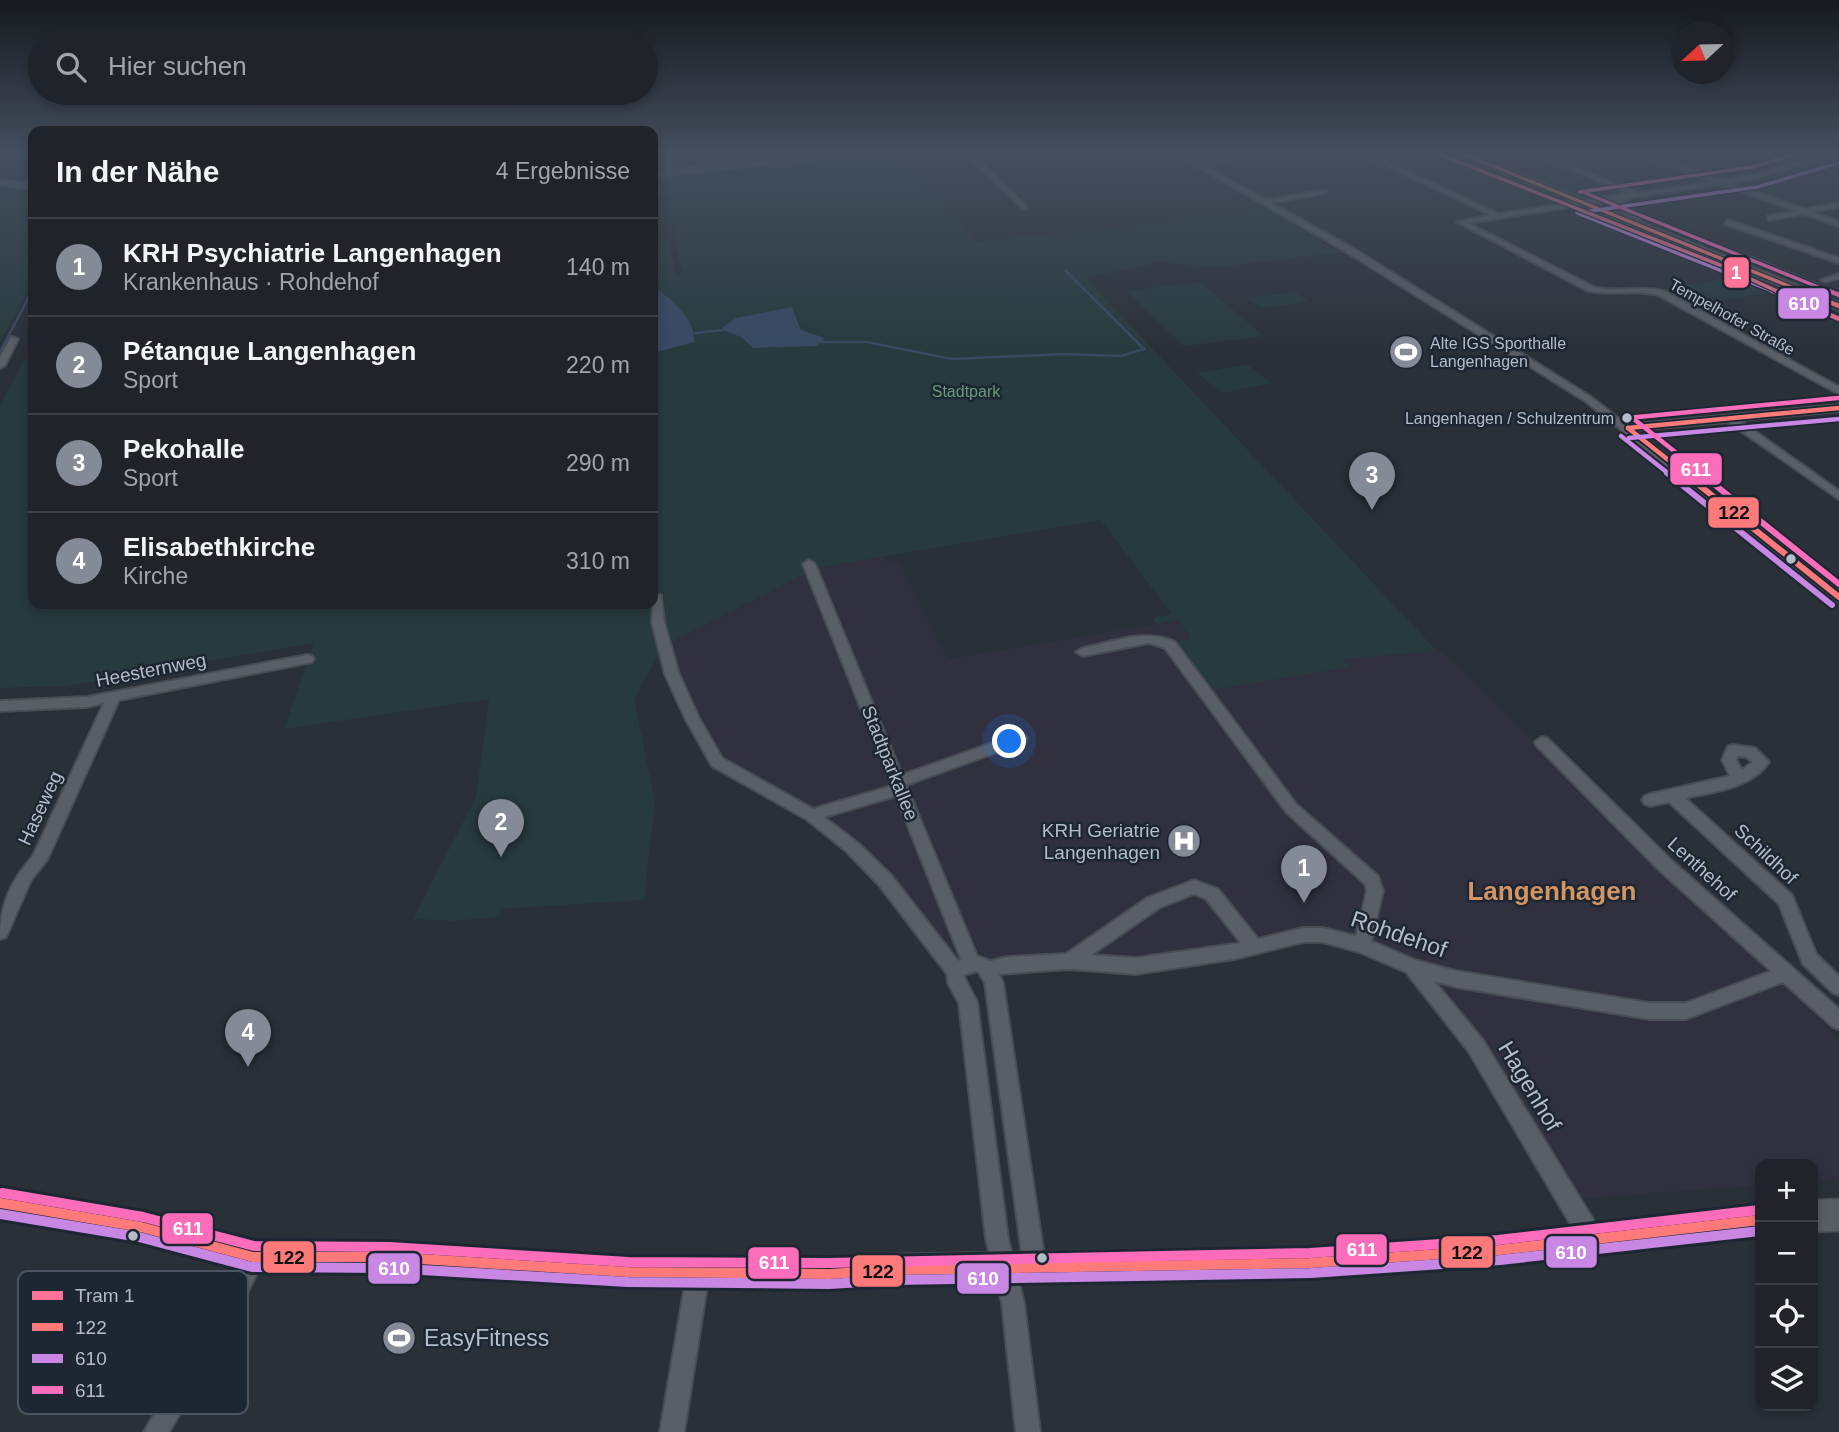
<!DOCTYPE html>
<html lang="de">
<meta charset="utf-8">
<style>
:root{--surface:#20242a;--page:#2d3036;--text:#f1f3f6;--muted:#a2a4a8;--line:#3d4147;--accent:#848b96}
body{margin:0;font-family:Arial,sans-serif;background:var(--page);color:var(--text)}
.controls{position:absolute;right:21px;bottom:21px;display:grid;overflow:hidden;border-radius:14px;box-shadow:0 4px 10px #0003}
.controls button{width:63px;height:63px;display:grid;place-items:center;padding:0;border:0;border-bottom:2px solid var(--line);background:var(--surface);color:var(--text);font:35px sans-serif}
.compass{position:absolute;left:1671px;top:21px;width:63px;height:63px;border-radius:50%;background:var(--surface);box-shadow:0 4px 10px #0003;rotate:248deg}
.you{position:absolute;left:1010px;top:742px;width:24px;height:24px;margin:-18px;border:5px solid #fff;border-radius:50%;background:#1a73e8;box-shadow:0 0 0 10px #1a73e833}
.badge{display:grid;place-items:center;width:46px;height:46px;border-radius:50%;background:var(--accent);color:#fff;font-size:23px;font-weight:700}
.pin{position:absolute;translate:-50% -58px;filter:drop-shadow(0 2px 4px #0008)}
.pin::after{content:'';position:absolute;top:37px;width:24px;height:21px;background:inherit;clip-path:polygon(0 0,100% 0,50% 100%)}
.list{margin:0;padding:0;list-style:none}
h2{display:flex;justify-content:space-between;align-items:center;height:91px;margin:0;padding:0 28px;font-size:30px}
h2 small{font-size:23px;font-weight:400;color:var(--muted)}
.list li{display:grid;grid-template-columns:46px 1fr auto;gap:21px;align-items:center;box-sizing:border-box;height:98px;padding:0 28px;border-top:2px solid var(--line)}
.list b{display:block;font-size:26px;white-space:nowrap}
.list p{margin:0;font-size:23px;white-space:nowrap;color:var(--muted)}
.list em{font-size:23px;font-style:normal;color:var(--muted)}
.icon{flex:none;width:38px;height:38px;fill:none;stroke:currentColor;stroke-width:2;stroke-linecap:round;stroke-linejoin:round}
.map{position:relative;flex:none;width:1839px;height:1432px;overflow:hidden}
.search{position:absolute;background:var(--surface);box-shadow:0 4px 10px #0003;left:28px;top:28px;width:630px;height:77px;display:flex;align-items:center;gap:18px;box-sizing:border-box;padding:0 24px;border-radius:38px;color:var(--muted);font-size:26px}
.panel{position:absolute;background:var(--surface);box-shadow:0 4px 10px #0003;left:28px;top:126px;width:630px;height:483px;border-radius:14px}
.map>svg:first-child{display:block}
</style>
<div class="map">
<svg width="1839" height="1432" viewBox="0 0 1839 1432">
<rect width="100%" height="100%" fill="#2a3038"/>
<polygon fill="#31303e" points="883,557 886,562 898,560 948,659 1178,620 1192,639 1176,643 1348,666 1343,659 1437,651 1444,653 1609,816 1607,818 1792,990 1839,1040 1839,1179 1813,1181 1813,1164 1760,1164 1760,1185 1579,1199 1416,960 1327,931 1293,929 1220,950 1156,958 1055,953 992,960 976,950 952,952 888,877 727,758 700,724 685,695 669,644 817,568"/>
<g fill="#273a3e" fill-rule="evenodd">
<path d="M832,153H865L668,175L891,154L977,242L1270,210L1333,249L1346,252L1219,267L1157,262L1086,278L1437,651L1343,659L1349,667L1211,690L1175,643L1191,638L1178,620L1157,624L1153,618L1172,614L1101,520L817,568L664,646L634,698L655,802L644,900L501,909L499,917L453,921L413,919L476,797L489,699L284,729L314,643L67,686L0,688V405L24,360L33,359V604H653V353L660,350L668,296L653,287V205L665,240H669L676,275L682,274L668,197L653,196V168ZM792,307L802,330L825,338L816,346L753,348L741,337L736,318Z"/>
<polygon points="8,188 33,190 33,281 0,343 0,199"/>
<polygon points="1735,277 1777,292 1685,305 1657,290"/>
<polygon points="1200,282 1264,336 1184,346 1126,291"/>
<polygon points="1296,292 1309,302 1261,308 1247,298"/>
<polygon points="1247,364 1272,383 1222,393 1197,373"/>
</g>
<g fill="#384963">
<path d="M653,287C671,297 696,320 694,342L653,353Z"/>
<polygon points="792,307 801,330 825,338 816,346 753,348 741,337 723,330 723,327 736,318"/>
</g>
<g fill="none" stroke-linecap="round" stroke-linejoin="round">
<g stroke="#384963" stroke-width="2.5">
<polyline points="30,153 33,158"/>
<polyline points="27,180 33,164"/>
<polyline points="1749,256 1839,293"/>
<polyline points="695,333 723,330"/>
<polyline points="820,342 867,342 952,359 1064,354 1121,356 1144,349 1066,271"/>
<polyline points="0,352 33,289"/>
</g>
<g stroke="#484c53" stroke-width="4">
<g id="street">
<polygon points="0,153 3,154 2,157 0,158"/>
<polygon points="663,153 669,153 672,174 667,173"/>
<polygon points="968,153 997,153 976,157 1026,206 1026,208 1022,208 971,160"/>
<path d="M1174,153C1184,153 1191,161 1200,160C1223,159 1244,153 1267,153L1201,164L1266,200L1327,190L1325,193L1271,203L1351,247L1591,397L1627,425L1839,405V411L1739,420L1839,491V499L1728,422L1634,430L1839,591V601L1835,600L1585,401L1345,251Z"/>
<path d="M1358,153H1367L1499,214L1629,193L1529,153H1538L1639,193L1712,182L1635,153H1645L1721,180L1754,175L1829,153H1839L1757,178L1729,183L1805,209L1839,203V207L1812,212L1839,222V226L1804,214L1768,220V216L1796,211L1720,184L1629,198L1622,203L1641,217L1638,221L1618,208L1616,200L1468,223L1594,287C1617,293 1640,285 1664,291L1839,387V394L1658,295C1635,289 1612,296 1588,291L1457,222L1491,215Z"/>
<polygon points="1728,220 1839,258 1839,263 1725,224"/>
<polygon points="1839,274 1839,278 1825,282 1821,280"/>
<polygon points="11,337 18,339 5,365 0,368 0,357"/>
<path d="M809,560L815,564L902,775L1020,733L1027,738L1025,742L906,785L977,956L991,961L1007,957L1066,954L1147,898L1194,880L1218,889L1258,939L1303,928H1323L1356,936L1367,891L1365,884L1286,812L1165,648L1149,643L1083,656L1076,652L1083,648C1112,642 1147,628 1175,642L1296,804L1378,876L1383,891L1371,941L1415,960L1456,971L1649,1003H1686L1771,971L1658,869L1537,746L1535,742L1542,737L1547,738L1670,859L1839,1009V1029L1833,1027L1783,982L1686,1019H1649L1456,987L1434,981L1483,1040L1600,1231L1603,1239L1600,1247L1592,1250L1584,1247L1469,1052L1406,972L1359,952L1323,942H1303L1234,959L1136,974L1069,969L999,974L1003,983L1046,1269L1043,1277L1035,1280L1027,1277L1024,1269L985,983L978,971L964,975L966,981L977,1002L1008,1239L1024,1303L1040,1432H1016L1002,1303L986,1239L959,1003L948,983L947,974L879,885L846,851L806,819L712,766L685,718L665,674L652,622L653,595H661L664,622L679,674L699,718L722,758L813,809L892,786L803,564ZM896,796L961,959L958,961L891,875L858,843L824,817ZM1194,894L1206,899L1241,943L1136,958L1091,955L1159,908Z"/>
<path d="M307,655L312,656L314,659L312,662L119,700L47,860L31,880L6,937L0,939C0,905 10,882 33,856L104,703L87,707L0,711V701L87,697Z"/>
<path d="M1733,745L1755,748L1769,762C1752,788 1713,792 1685,798L1792,895L1816,954L1839,976V995L1833,993L1803,964L1779,904L1669,802L1650,806L1645,804L1642,800L1645,796L1650,794L1730,776L1722,760L1728,746ZM1738,756L1746,757L1753,762L1742,770L1736,760Z"/>
<polygon points="253,1246 261,1249 264,1257 261,1265 228,1331 169,1432 144,1432 212,1315 245,1249"/>
<polygon points="698,1262 706,1265 709,1273 684,1432 660,1432 687,1273 690,1265"/>
</g>
</g>
<g stroke="#484c53" stroke-width="3">
<g id="secondary">
<polygon points="841,153 877,153 653,177 653,171"/>
<polygon points="1456,153 1469,153 1839,302 1839,310"/>
<polygon points="0,180 33,183 33,189 0,186"/>
<polygon points="0,1187 141,1211 253,1241 388,1241 628,1256 829,1258 895,1254 1310,1247 1499,1234 1760,1204 1760,1236 1499,1266 1310,1279 895,1286 829,1290 628,1288 388,1273 253,1273 141,1243 0,1219"/>
<polygon points="1839,1199 1839,1231 1813,1232 1813,1200"/>
</g>
</g>
<use href="#street" fill="#5a5e66" fill-rule="evenodd"/>
<use href="#secondary" fill="#595d64" fill-rule="evenodd"/>
<g stroke="#1d2633" stroke-width="6">
<polyline id="bus-1-far3" points="1461,153 1806,293"/>
</g>
<g stroke="#1d2633" stroke-width="8">
<g id="bus-1-far2">
<polyline points="1802,291 1839,306"/>
<polyline points="1628,428 1686,474"/>
<polyline points="1628,428 1839,408"/>
</g>
</g>
<g stroke="#1d2633" stroke-width="10">
<polyline id="bus-1-far1" points="1684,473 1839,597"/>
</g>
<g stroke="#1d2633" stroke-width="16">
<polyline id="bus-1" points="0,1203 141,1227 253,1257 388,1257 628,1272 829,1274 895,1270 1310,1263 1499,1250 1760,1220"/>
</g>
<g stroke="#1d2633" stroke-width="6">
<g id="bus-2-far3">
<polyline points="1584,212 1757,187 1839,163"/>
<polyline points="1577,213 1777,293"/>
</g>
</g>
<g stroke="#1d2633" stroke-width="8">
<g id="bus-2-far2">
<polyline points="1772,291 1835,316"/>
<polyline points="1621,436 1669,474"/>
<polyline points="1629,438 1839,419"/>
</g>
</g>
<g stroke="#1d2633" stroke-width="10">
<polyline id="bus-2-far1" points="1667,473 1832,605"/>
</g>
<g stroke="#1d2633" stroke-width="16">
<polyline id="bus-2" points="0,1214 139,1237 252,1267 388,1268 628,1282 829,1284 895,1280 1311,1273 1500,1260 1760,1231"/>
</g>
<g stroke="#1d2633" stroke-width="6">
<g id="bus-3-far3">
<polyline points="1580,192 1753,167 1798,153"/>
<polyline points="1585,193 1833,293"/>
</g>
</g>
<g stroke="#1d2633" stroke-width="8">
<g id="bus-3-far2">
<polyline points="1829,291 1839,295"/>
<polyline points="1627,418 1838,398"/>
<polyline points="1635,420 1703,474"/>
</g>
</g>
<g stroke="#1d2633" stroke-width="10">
<polyline id="bus-3-far1" points="1700,473 1839,584"/>
</g>
<g stroke="#1d2633" stroke-width="16">
<polyline id="bus-3" points="2,1193 143,1217 254,1246 389,1247 628,1262 829,1263 1310,1253 1498,1240 1759,1210"/>
</g>
<use href="#bus-1-far3" stroke="#fe7a7a" stroke-width="3.5"/>
<use href="#bus-1-far2" stroke="#fe7a7a" stroke-width="4.5"/>
<use href="#bus-1-far1" stroke="#fe7a7a" stroke-width="6"/>
<use href="#bus-1" stroke="#fe7a7a" stroke-width="10"/>
<use href="#bus-2-far3" stroke="#c787e3" stroke-width="3.5"/>
<use href="#bus-2-far2" stroke="#c787e3" stroke-width="4.5"/>
<use href="#bus-2-far1" stroke="#c787e3" stroke-width="6"/>
<use href="#bus-2" stroke="#c787e3" stroke-width="10"/>
<use href="#bus-3-far3" stroke="#fb6dba" stroke-width="3.5"/>
<use href="#bus-3-far2" stroke="#fb6dba" stroke-width="4.5"/>
<use href="#bus-3-far1" stroke="#fb6dba" stroke-width="6"/>
<use href="#bus-3" stroke="#fb6dba" stroke-width="10"/>
<g stroke="#1d2633" stroke-width="6">
<polyline id="tram-1-far1" points="1436,153 1720,265 1781,293"/>
</g>
<g stroke="#1d2633" stroke-width="8">
<polyline id="tram-1" points="1777,291 1839,319"/>
</g>
<use href="#tram-1-far1" stroke="#fc7396" stroke-width="3.5"/>
<use href="#tram-1" stroke="#fc7396" stroke-width="4.5"/>
</g>
<linearGradient id="sky" x2="0" y2="1"><stop stop-color="#171a1f"/><stop offset="0.43" stop-color="#444e5e"/><stop offset="1" stop-color="#444e5e" stop-opacity="0"/></linearGradient>
<rect width="1839" height="354" fill="url(#sky)"/>
<defs>
<g id="stadium-disc" transform="scale(1.75)"><circle r="9.5" fill="#848b96" stroke="#1d2633"/><path d="M0-5a6.5 5 0 1 0 0 10a6.5 5 0 1 0 0-10ZM-3.5-1.8h7v3.6h-7Z" fill="#fff"/></g>
<g id="hospital-disc" transform="scale(1.75)"><circle r="9.5" fill="#848b96" stroke="#1d2633"/><path d="M-5-5h3v3.5h4V-5h3V5h-3V1.5h-4V5h-3Z" fill="#fff"/></g>
</defs>
<g fill-rule="evenodd">
<use href="#stadium-disc" x="1406" y="352"/>
<use href="#hospital-disc" x="1184" y="841"/>
<use href="#stadium-disc" x="399" y="1338"/>
</g>
<g fill="#b4bcc9" stroke="#1d2633" stroke-width="2.5">
<circle cx="1627" cy="418" r="6"/>
<circle cx="1791" cy="559" r="6"/>
<circle cx="133" cy="1236" r="6"/>
<circle cx="1042" cy="1258" r="6"/>
</g>
<g text-anchor="middle" dominant-baseline="central" stroke-width="5" stroke-linejoin="round" paint-order="stroke">
<g font-size="16" fill="#b4bcc9" stroke="#1d2633">
<text transform="translate(1732 317) rotate(29)">Tempelhofer Straße</text>
</g>
<g font-size="16" fill="#b4bcc9" stroke="#1d2633" text-anchor="start">
<text x="1430" y="343">Alte IGS Sporthalle<tspan x="1430" dy="18">Langenhagen</tspan></text>
</g>
<g font-size="16" fill="#6b9a76" stroke="#1d2633">
<text x="966" y="391">Stadtpark</text>
</g>
<g font-size="16" fill="#b4bcc9" stroke="#1d2633" text-anchor="end">
<text x="1614" y="418">Langenhagen / Schulzentrum</text>
</g>
<g font-size="19" fill="#b4bcc9" stroke="#1d2633">
<text transform="translate(151 670) rotate(-11)">Heesternweg</text>
<text transform="translate(890 763) rotate(68)">Stadtparkallee</text>
<text transform="translate(40 808) rotate(-65)">Haseweg</text>
<text transform="translate(1766 854) rotate(43)">Schildhof</text>
<text transform="translate(1702 869) rotate(42)">Lenthehof</text>
</g>
<g font-size="19" fill="#b4bcc9" stroke="#1d2633" text-anchor="end">
<text x="1160" y="830">KRH Geriatrie<tspan x="1160" dy="22">Langenhagen</tspan></text>
</g>
<g font-size="23" fill="#b4bcc9" stroke="#1d2633">
<text transform="translate(1399 934) rotate(19)">Rohdehof</text>
<text transform="translate(1530 1086) rotate(59)">Hagenhof</text>
</g>
<g font-size="23" fill="#b4bcc9" stroke="#1d2633" text-anchor="start">
<text x="424" y="1338">EasyFitness</text>
</g>
<g font-size="26" font-weight="bold" fill="#d59563" stroke="#1d2633">
<text x="1552" y="891">Langenhagen</text>
</g>
</g>
<rect x="18" y="1271" width="230" height="143" rx="10" fill="#1d2633" stroke="#4a5360" stroke-width="2"/>
<rect x="32" y="1291" width="31" height="9" fill="#fc7396"/>
<rect x="32" y="1323" width="31" height="8" fill="#fe7a7a"/>
<rect x="32" y="1354" width="31" height="9" fill="#c787e3"/>
<rect x="32" y="1386" width="31" height="8" fill="#fb6dba"/>
<g font-size="19" fill="#b4bcc9">
<text x="75" y="1302">Tram 1</text>
<text x="75" y="1334">122</text>
<text x="75" y="1365">610</text>
<text x="75" y="1397">611</text>
</g>
<g stroke="#1d2633" stroke-width="2.5">
<rect x="1723" y="256" width="27" height="33" rx="7" fill="#fc7396"/>
<rect x="1777" y="287" width="53" height="33" rx="7" fill="#c787e3"/>
<rect x="1669" y="452" width="54" height="34" rx="7" fill="#fb6dba"/>
<rect x="1707" y="496" width="53" height="33" rx="7" fill="#fe7a7a"/>
<rect x="161" y="1212" width="53" height="33" rx="7" fill="#fb6dba"/>
<rect x="1335" y="1233" width="53" height="33" rx="7" fill="#fb6dba"/>
<rect x="1545" y="1235" width="53" height="34" rx="7" fill="#c787e3"/>
<rect x="1440" y="1235" width="54" height="34" rx="7" fill="#fe7a7a"/>
<rect x="262" y="1240" width="53" height="34" rx="7" fill="#fe7a7a"/>
<rect x="747" y="1246" width="53" height="34" rx="7" fill="#fb6dba"/>
<rect x="367" y="1252" width="54" height="33" rx="7" fill="#c787e3"/>
<rect x="851" y="1254" width="53" height="34" rx="7" fill="#fe7a7a"/>
<rect x="956" y="1262" width="54" height="33" rx="7" fill="#c787e3"/>
</g>
<g font-size="19" text-anchor="middle" font-weight="bold" fill="#fff">
<text x="1736" y="279">1</text>
<text x="1804" y="310">610</text>
<text x="1696" y="476">611</text>
<text x="188" y="1235">611</text>
<text x="1362" y="1256">611</text>
<text x="1571" y="1259">610</text>
<text x="774" y="1269">611</text>
<text x="394" y="1275">610</text>
<text x="983" y="1285">610</text>
</g>
<g font-size="19" text-anchor="middle" font-weight="bold" fill="#111">
<text x="1734" y="519">122</text>
<text x="1467" y="1259">122</text>
<text x="289" y="1264">122</text>
<text x="878" y="1278">122</text>
</g>
</svg>
<div class="controls">
<button>+</button>
<button>−</button>
<button><svg class="icon" aria-label="locate" viewBox="0 0 24 24"><circle cx="12" cy="12" r="6"/><path d="M12 2v4M12 18v4M2 12h4M18 12h4"/></svg></button>
<button><svg class="icon" aria-label="layers" viewBox="0 0 24 24"><path d="M12 4l9 5-9 5-9-5zM3 14l9 5 9-5"/></svg></button>
</div>
<svg class="compass" viewBox="-18 -18 36 36"><path d="M0-13l5 13h-10z" fill="#e53935"/><path d="M0 13l5-13h-10z" fill="#a2a4a8"/></svg>
<div class="you"></div>
<div class="pin badge" style="left:1304px;top:903px">1</div>
<div class="pin badge" style="left:501px;top:857px">2</div>
<div class="pin badge" style="left:1372px;top:510px">3</div>
<div class="pin badge" style="left:248px;top:1067px">4</div>
<div class="search"><svg class="icon" aria-label="search" viewBox="0 0 24 24"><circle cx="10" cy="10" r="6"/><path d="M15 15l6 6"/></svg>Hier suchen</div>
<section class="panel">
<h2>In der Nähe<small>4 Ergebnisse</small></h2>
<ul class="list">
<li><span class="badge">1</span><div><b>KRH Psychiatrie Langenhagen</b><p>Krankenhaus · Rohdehof</p></div><em>140 m</em></li>
<li><span class="badge">2</span><div><b>Pétanque Langenhagen</b><p>Sport</p></div><em>220 m</em></li>
<li><span class="badge">3</span><div><b>Pekohalle</b><p>Sport</p></div><em>290 m</em></li>
<li><span class="badge">4</span><div><b>Elisabethkirche</b><p>Kirche</p></div><em>310 m</em></li>
</ul>
</section>
</div>
